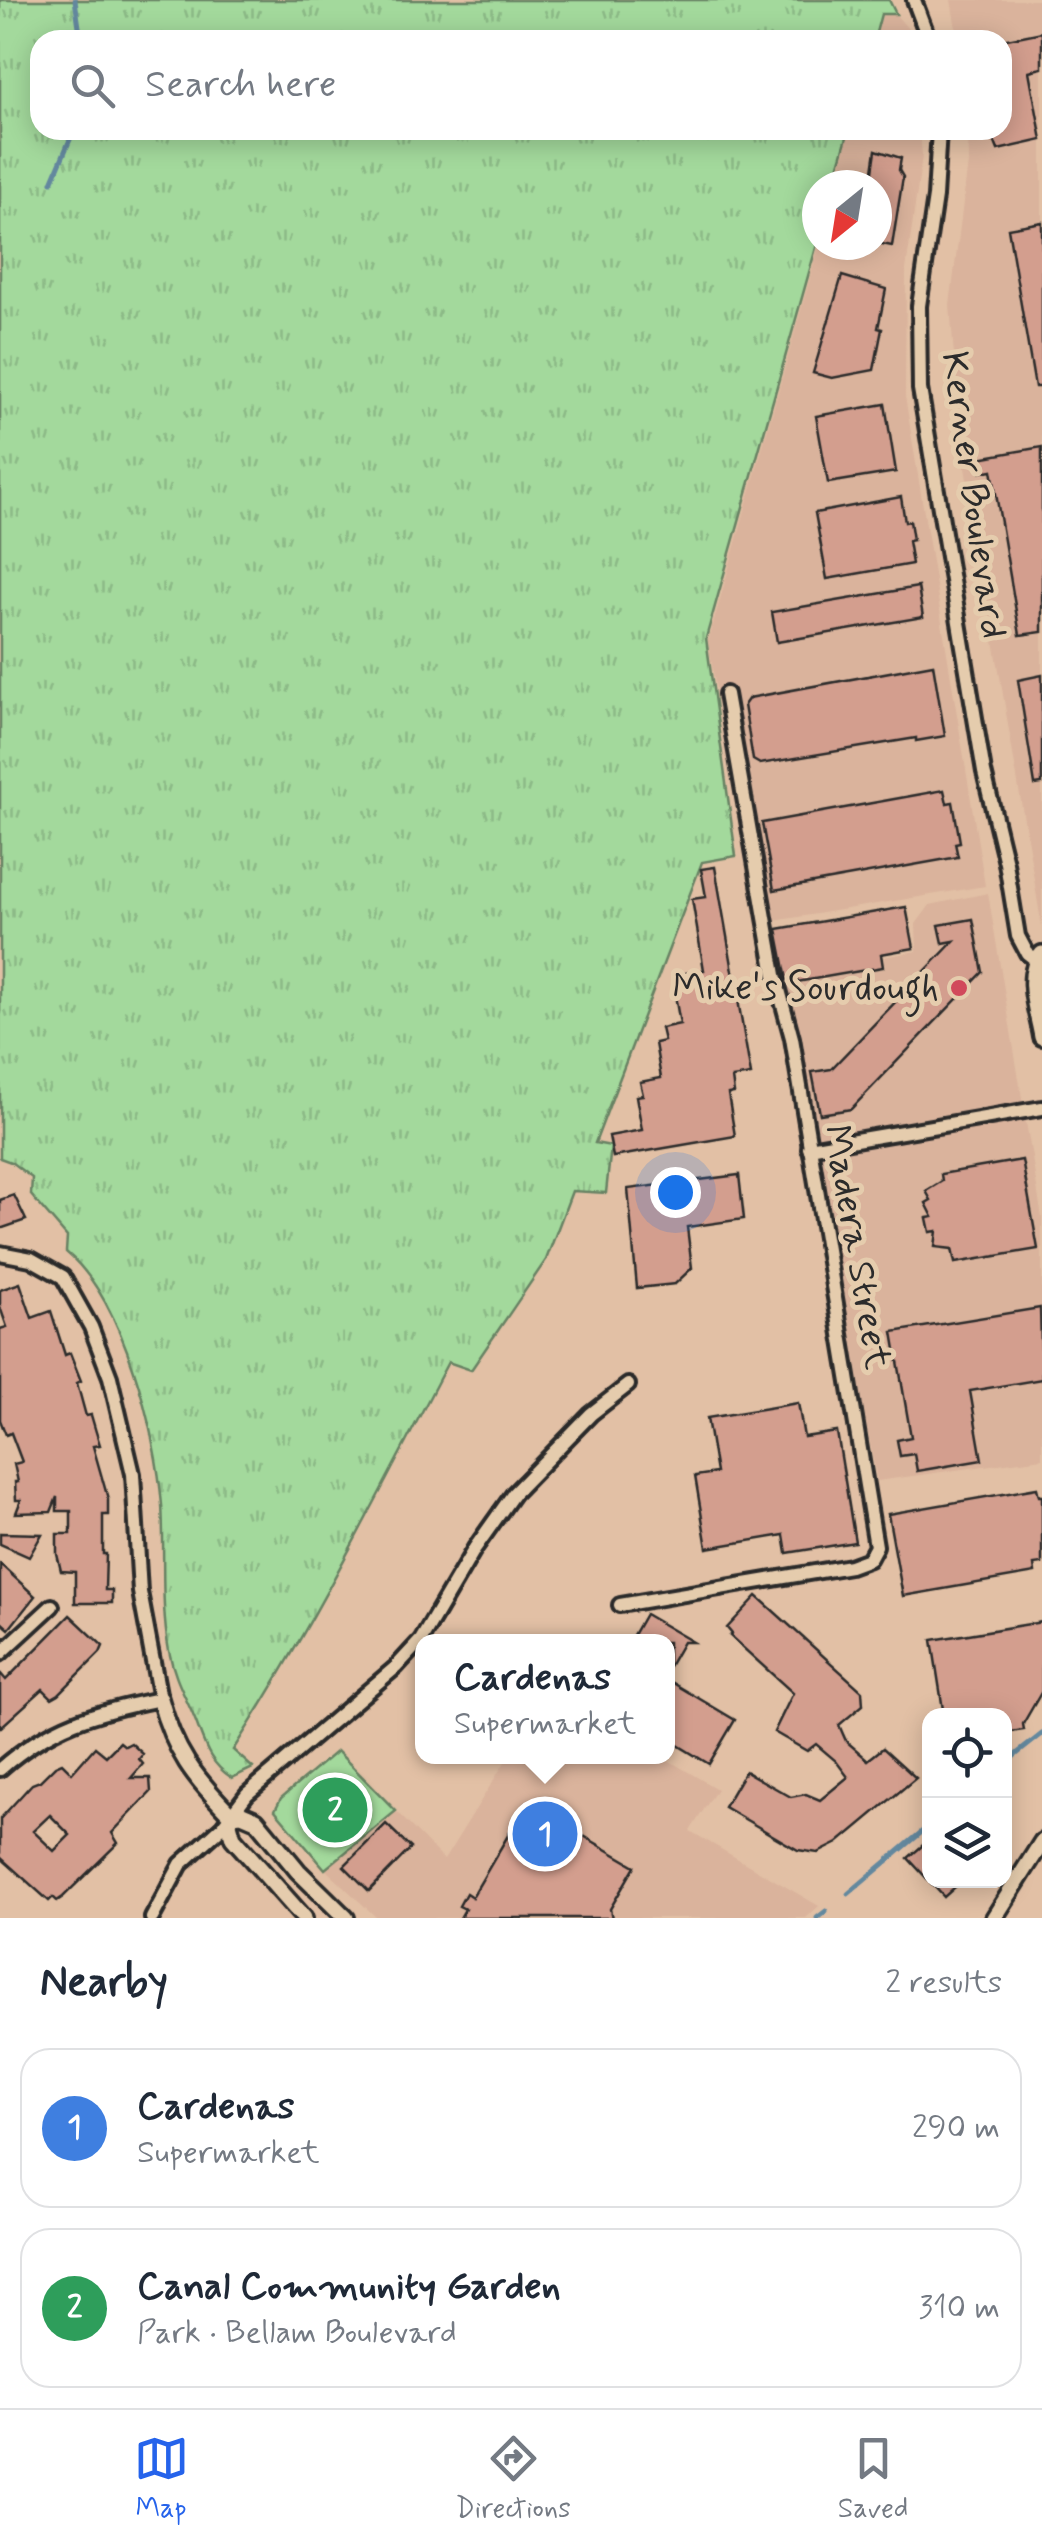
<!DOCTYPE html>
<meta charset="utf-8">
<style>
:root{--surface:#fff;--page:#f2f2f3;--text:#1f2937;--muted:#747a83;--line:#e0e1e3;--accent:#2563eb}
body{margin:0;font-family:Mynerve,sans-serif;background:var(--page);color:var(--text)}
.controls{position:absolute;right:30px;bottom:30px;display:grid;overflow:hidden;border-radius:20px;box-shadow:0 5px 25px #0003}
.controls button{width:90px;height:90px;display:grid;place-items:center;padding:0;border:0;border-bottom:2px solid var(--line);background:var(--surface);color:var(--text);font:50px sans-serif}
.compass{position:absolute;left:802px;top:170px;width:90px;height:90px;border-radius:50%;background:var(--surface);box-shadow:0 5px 25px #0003;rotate:210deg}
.you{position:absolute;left:675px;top:1192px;width:35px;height:35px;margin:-25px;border:8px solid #fff;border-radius:50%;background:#1a73e8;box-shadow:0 0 0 15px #1a73e833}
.badge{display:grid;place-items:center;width:65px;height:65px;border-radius:50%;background:var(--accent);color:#fff;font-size:32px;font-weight:700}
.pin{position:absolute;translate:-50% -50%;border:5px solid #fff;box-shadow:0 2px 10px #0006}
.popup{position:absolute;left:415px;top:1634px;width:260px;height:130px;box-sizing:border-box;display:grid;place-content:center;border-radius:20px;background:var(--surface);filter:drop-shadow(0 2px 8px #0005);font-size:32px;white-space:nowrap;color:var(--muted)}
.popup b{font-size:38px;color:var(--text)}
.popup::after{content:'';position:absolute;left:50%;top:100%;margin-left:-20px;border:20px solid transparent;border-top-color:var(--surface)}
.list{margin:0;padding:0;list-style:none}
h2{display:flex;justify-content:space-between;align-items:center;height:130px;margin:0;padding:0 40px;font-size:42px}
h2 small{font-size:32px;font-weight:400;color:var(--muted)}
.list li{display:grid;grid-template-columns:65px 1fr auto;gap:30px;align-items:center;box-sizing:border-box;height:160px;margin:0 20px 20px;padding:0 20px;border:2px solid var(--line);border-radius:30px}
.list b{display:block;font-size:38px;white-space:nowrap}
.list p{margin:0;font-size:32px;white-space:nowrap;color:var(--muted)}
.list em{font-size:32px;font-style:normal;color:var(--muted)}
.icon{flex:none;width:55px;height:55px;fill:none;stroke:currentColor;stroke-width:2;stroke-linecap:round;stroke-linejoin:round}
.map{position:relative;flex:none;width:1042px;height:1918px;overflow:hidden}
.search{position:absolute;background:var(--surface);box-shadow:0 5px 25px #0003;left:30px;right:30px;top:30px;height:110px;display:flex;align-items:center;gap:25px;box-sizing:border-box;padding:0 35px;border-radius:30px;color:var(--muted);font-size:38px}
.sheet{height:490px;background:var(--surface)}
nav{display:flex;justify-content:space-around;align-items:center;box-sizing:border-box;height:140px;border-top:2px solid var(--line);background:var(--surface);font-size:28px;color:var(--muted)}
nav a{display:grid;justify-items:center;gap:5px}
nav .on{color:var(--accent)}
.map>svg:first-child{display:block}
</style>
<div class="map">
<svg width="1042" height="1918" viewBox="0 0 1042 1918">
<defs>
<pattern id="grass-tufts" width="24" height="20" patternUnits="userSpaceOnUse" patternTransform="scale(2.5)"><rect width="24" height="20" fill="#a3d99c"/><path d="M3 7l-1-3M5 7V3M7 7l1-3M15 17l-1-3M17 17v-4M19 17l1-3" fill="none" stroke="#8cba87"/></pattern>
</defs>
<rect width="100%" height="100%" fill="#e2c0a5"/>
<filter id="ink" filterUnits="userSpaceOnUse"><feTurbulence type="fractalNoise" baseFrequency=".01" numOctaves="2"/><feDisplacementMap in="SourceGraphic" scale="20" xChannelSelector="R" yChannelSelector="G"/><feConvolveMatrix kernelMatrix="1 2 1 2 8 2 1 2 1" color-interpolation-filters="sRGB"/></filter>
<g filter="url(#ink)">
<g fill="#dab39c">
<polygon points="951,0 1042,0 1042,927 961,444 950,305 969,155 967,130 1002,130 1002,40 958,40"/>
<polygon points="882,15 896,15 909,30 910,40 875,40"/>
<polygon points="850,130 920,130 922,156 906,270 905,396 985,886 756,924 708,642 819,245 877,245 877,185 835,185"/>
<polygon points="988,893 1042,1218 1042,1458 877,1481 784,986 885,968 883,957 917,951 916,924 930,905"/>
<polygon points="508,1757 663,1757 717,1789 690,1831 819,1906 806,1918 377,1918 325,1869 396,1811 444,1860"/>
</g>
<path fill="url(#grass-tufts)" stroke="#678264" stroke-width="2.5" d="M0,0H889L896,14H881L874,40H40V130H849L833,185H817V244L706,638L736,856L702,862L595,1143L611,1146L606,1193L572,1191L546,1260L471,1370L448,1362C379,1493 313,1626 233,1750L253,1768L232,1778C210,1764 205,1746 196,1722C185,1695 175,1681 169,1651C160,1604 165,1553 162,1505C156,1432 124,1300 66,1252L67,1237L31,1195L32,1178L11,1162L0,1158Z"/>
<polygon fill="#a3d99c" stroke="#678264" stroke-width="2.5" points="337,1751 396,1811 325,1869 275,1810 281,1798"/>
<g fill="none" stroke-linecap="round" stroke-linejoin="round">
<g stroke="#64889e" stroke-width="5">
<polyline points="75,0 81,40"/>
<polyline points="52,182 74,130"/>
<polyline points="1004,1764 1042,1734"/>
<polyline points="848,1894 930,1825"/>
<polyline points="817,1918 826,1911"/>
</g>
</g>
<g fill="#d39e8e" stroke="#2b2b2b" stroke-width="2.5" fill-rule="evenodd">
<polygon points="1042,32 1042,68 1029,71 1042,140 998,150 990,130 1002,130 1002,40"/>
<polygon points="876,150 901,158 899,170 903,177 892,246 877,243 877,185 871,185"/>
<polygon points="1042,222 1042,387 1035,387 1008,228"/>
<polygon points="842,276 886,289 878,328 882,329 874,370 832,378 813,373"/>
<polygon points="885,404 896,472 828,483 816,416"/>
<polygon points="1042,447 1042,632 1020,635 992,470 981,472 979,458"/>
<polygon points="901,497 905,522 910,521 913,540 908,541 912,564 827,579 815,513"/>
<polygon points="918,587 923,617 777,642 772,612"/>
<polygon points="933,664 945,736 916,741 916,738 760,764 753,760 744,705 749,698"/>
<polygon points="1042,675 1042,784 1035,785 1018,680"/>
<polygon points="944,790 947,803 953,802 960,842 955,843 958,857 774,890 762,823"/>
<polygon points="715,867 751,1075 732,1078 734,1093 728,1094 735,1136 613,1157 609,1136 642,1130 636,1096 643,1095 640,1082 661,1078 655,1043 664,1041 661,1028 680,1024 674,990 682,989 680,974 704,970 692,899 706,897 701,869"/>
<polygon points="906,907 914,948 881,954 883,967 797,982 797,978 787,980 777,929"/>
<polygon points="973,919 983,972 851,1109 820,1114 812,1072 831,1069 954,941 943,943 939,925"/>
<polygon points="1022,1160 1038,1249 955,1263 952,1249 935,1247 937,1231 930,1232 927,1218 933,1217 926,1203 931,1200 926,1191 942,1181 941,1174"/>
<polygon points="739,1175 744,1219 687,1227 692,1268 675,1284 637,1288 628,1189"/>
<polygon points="14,1195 26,1220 0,1229 0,1200"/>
<polygon points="20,1283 32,1318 51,1311 65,1355 70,1353 81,1381 77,1383 86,1416 91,1415 96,1432 100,1445 93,1446 108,1499 108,1515 103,1515 103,1554 106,1554 105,1590 112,1590 112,1603 75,1603 75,1572 61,1571 57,1554 57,1534 71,1534 71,1511 57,1511 57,1497 51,1512 16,1513 21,1500 16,1500 15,1482 18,1482 14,1464 22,1462 11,1433 6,1435 0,1420 0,1329 7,1327 0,1307 0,1290"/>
<polygon points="1040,1308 1042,1379 970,1391 982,1460 917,1471 914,1454 900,1456 897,1440 911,1437 893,1332"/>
<polygon points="798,1403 804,1437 837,1432 855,1542 787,1553 784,1535 707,1548 695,1476 716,1473 707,1418"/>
<polygon points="1037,1488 1039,1496 1042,1496 1042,1564 1034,1565 1035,1573 903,1596 888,1514"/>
<polygon points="0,1533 42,1534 29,1557 0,1544"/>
<polygon points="0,1564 35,1596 9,1629 0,1621"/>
<polygon points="757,1596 862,1691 863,1705 839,1725 846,1741 868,1760 883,1748 916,1778 838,1843 818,1853 798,1850 724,1807 745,1771 791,1797 806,1794 820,1800 848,1777 836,1761 816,1744 807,1751 774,1732 793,1693 730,1636 732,1634 727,1628"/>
<polygon points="645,1614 693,1642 683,1642 668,1668 668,1642 629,1642"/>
<polygon points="70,1615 103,1646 100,1653 59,1694 52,1698 43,1689 0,1728 0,1673 6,1680"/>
<polygon points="1042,1622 1042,1691 1023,1724 1024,1730 1004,1733 1004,1716 944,1716 932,1640"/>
<polygon points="668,1680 735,1720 709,1764 668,1739"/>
<path d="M120,1742L125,1746L131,1743L143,1754L139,1759L143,1764L131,1778H150L151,1792L112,1833L118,1843L63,1897L57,1901L53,1897L49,1901L0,1857V1819L32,1784L40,1781L55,1766L62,1763L72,1773L95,1747L106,1756ZM50,1815L70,1835L54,1851L33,1831Z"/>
<polygon points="527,1803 635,1866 610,1909 612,1918 460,1918 465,1909 459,1906 466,1893 472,1897"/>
<polygon points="386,1824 411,1848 369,1891 344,1866"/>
<polygon points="930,1839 930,1880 963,1880 944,1897 908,1858"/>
</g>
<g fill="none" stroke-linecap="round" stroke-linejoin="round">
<g stroke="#2b2b2b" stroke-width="20">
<g id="minor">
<polyline points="914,0 929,40"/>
<polyline points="939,130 935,197 919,306 920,389 984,772 1006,863 1018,936 1027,953 1036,960"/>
<polyline points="809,1148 1042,1108"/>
<path d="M0,1253L31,1259L63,1277L91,1327L110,1377L133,1474L140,1592L160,1699C95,1712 51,1724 0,1769"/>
<polyline points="620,1605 850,1566 869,1559 876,1546 792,1038 775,975 726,694"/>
<polyline points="0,1654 52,1606"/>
<polyline points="152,1918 181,1864 222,1827 247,1794 396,1667 421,1640 475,1548 514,1493 591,1414 628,1385"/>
</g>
</g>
<g stroke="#2b2b2b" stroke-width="22">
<g id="tertiary">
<path d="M1042,954C1023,975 1038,1012 1042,1037"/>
<path d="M160,1699C174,1751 194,1777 231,1815L242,1814L256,1820L298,1871L346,1918"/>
<polyline points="231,1815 229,1824 233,1838 304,1918"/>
<polyline points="994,1918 1042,1842"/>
</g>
</g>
<use href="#minor" stroke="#e5ccad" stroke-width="12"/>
<use href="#tertiary" stroke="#e5ccad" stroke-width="15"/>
</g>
</g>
<circle fill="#d1495b" stroke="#e5ccad" stroke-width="4" cx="959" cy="988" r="10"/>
<g text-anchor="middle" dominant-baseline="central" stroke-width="10" stroke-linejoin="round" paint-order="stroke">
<g font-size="38" fill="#2b2b2b" stroke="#e5ccad">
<text transform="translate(973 495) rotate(82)">Kerner Boulevard</text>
<text transform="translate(856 1247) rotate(80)">Madera Street</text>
</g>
<g font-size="38" fill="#2b2b2b" stroke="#e5ccad" text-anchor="end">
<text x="939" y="988">Mike's Sourdough</text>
</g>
</g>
</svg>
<div class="controls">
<button><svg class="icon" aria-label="locate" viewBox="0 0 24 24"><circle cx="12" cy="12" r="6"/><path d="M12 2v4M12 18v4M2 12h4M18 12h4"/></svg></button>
<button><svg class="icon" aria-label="layers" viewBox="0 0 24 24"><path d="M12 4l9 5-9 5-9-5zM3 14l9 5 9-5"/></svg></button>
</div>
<svg class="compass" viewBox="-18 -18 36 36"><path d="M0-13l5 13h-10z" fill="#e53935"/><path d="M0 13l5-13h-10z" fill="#747a83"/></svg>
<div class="you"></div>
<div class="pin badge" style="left:545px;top:1834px;background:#3f7fe0">1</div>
<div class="popup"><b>Cardenas</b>Supermarket</div>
<div class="pin badge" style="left:335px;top:1810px;background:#2e9e5b">2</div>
<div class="search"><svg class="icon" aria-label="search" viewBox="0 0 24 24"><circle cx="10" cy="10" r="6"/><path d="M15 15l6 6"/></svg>Search here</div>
</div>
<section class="sheet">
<h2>Nearby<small>2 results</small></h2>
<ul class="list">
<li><span class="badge" style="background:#3f7fe0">1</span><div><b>Cardenas</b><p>Supermarket</p></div><em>290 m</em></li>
<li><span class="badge" style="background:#2e9e5b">2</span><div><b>Canal Community Garden</b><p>Park · Bellam Boulevard</p></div><em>310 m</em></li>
</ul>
</section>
<nav>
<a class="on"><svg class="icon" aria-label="map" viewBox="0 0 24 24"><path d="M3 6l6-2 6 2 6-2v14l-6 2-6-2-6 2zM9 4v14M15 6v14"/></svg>Map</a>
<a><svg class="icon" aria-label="directions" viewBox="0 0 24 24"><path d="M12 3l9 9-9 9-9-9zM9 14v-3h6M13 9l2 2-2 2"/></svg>Directions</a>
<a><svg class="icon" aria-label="saved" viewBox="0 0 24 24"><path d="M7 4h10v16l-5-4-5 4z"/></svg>Saved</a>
</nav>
